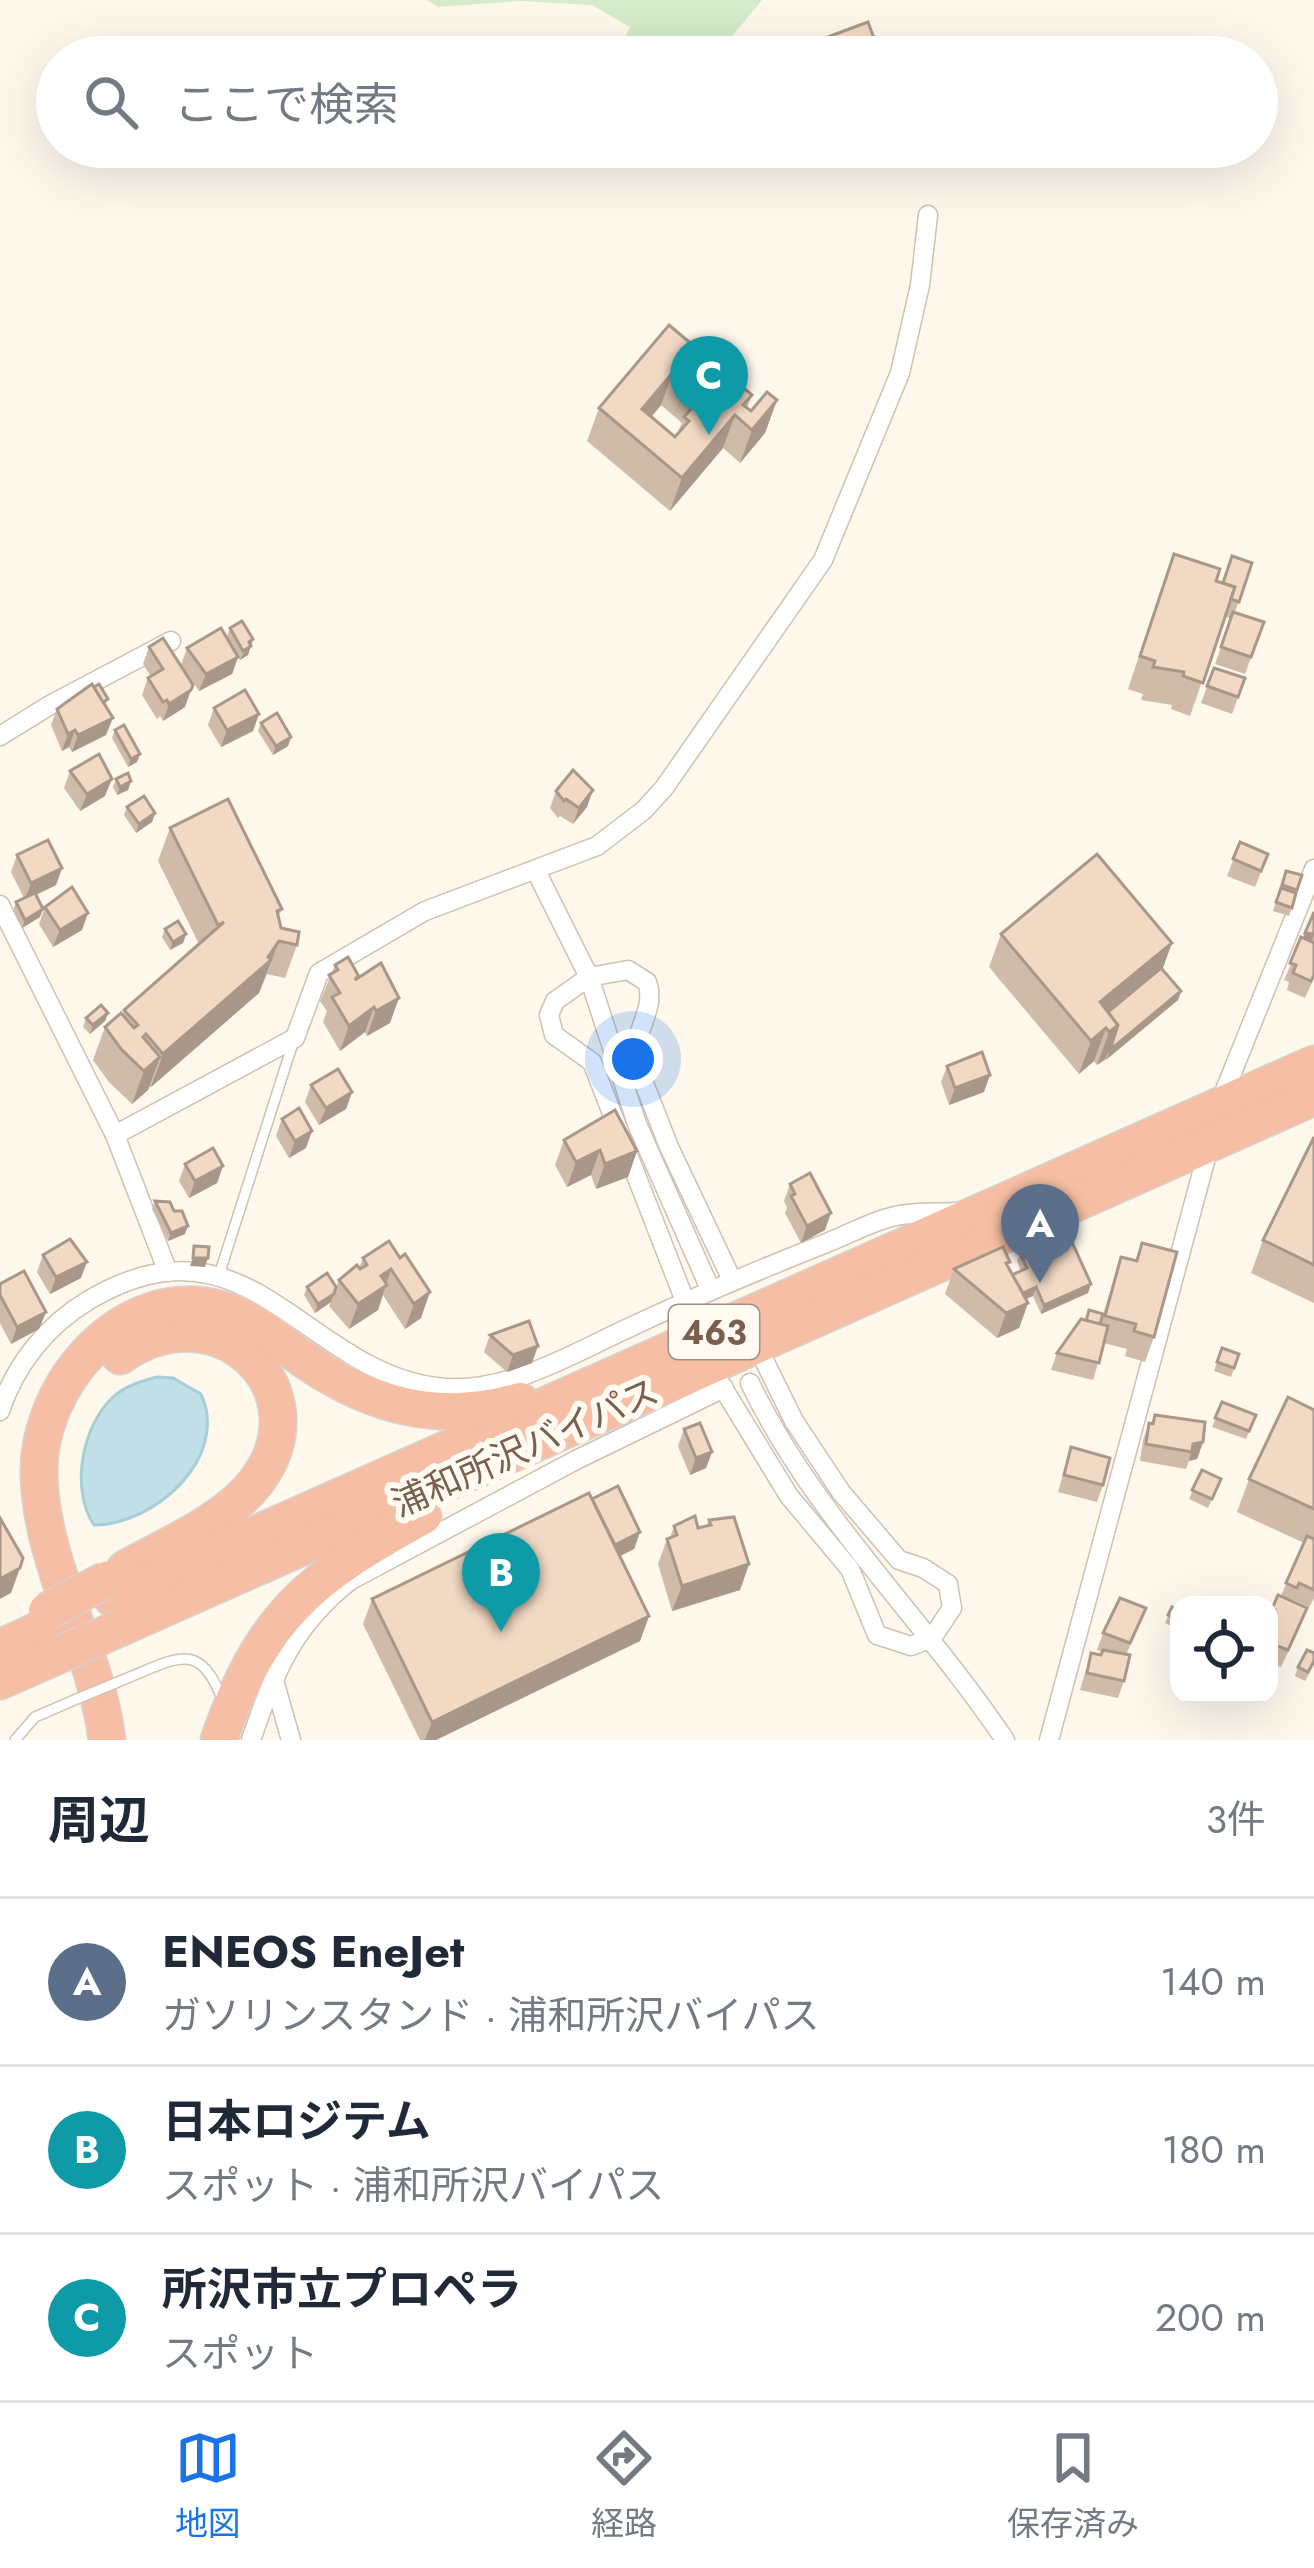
<!DOCTYPE html>
<html lang="ja">
<meta charset="utf-8">
<style>
:root{--surface:#fff;--page:#f6f6f7;--text:#1f2937;--muted:#747a83;--line:#e0e1e3;--accent:#1a73e8}
body{margin:0;font-family:Jost,"Noto Sans JP",sans-serif;background:var(--page);color:var(--text)}
.controls{position:absolute;right:36px;bottom:36px;display:grid;overflow:hidden;border-radius:24px;box-shadow:0 12px 48px #0002}
.controls button{width:108px;height:108px;display:grid;place-items:center;padding:0;border:0;border-bottom:3px solid var(--line);background:var(--surface);color:var(--text);font:60px sans-serif}
.you{position:absolute;left:633px;top:1059px;width:42px;height:42px;margin:-30px;border:9px solid #fff;border-radius:50%;background:#1a73e8;box-shadow:0 0 0 18px #1a73e833}
.badge{display:grid;place-items:center;width:78px;height:78px;border-radius:50%;background:var(--accent);color:#fff;font-size:39px;font-weight:700}
.pin{position:absolute;translate:-50% -99px;filter:drop-shadow(0 3px 6px #0008)}
.pin::after{content:'';position:absolute;top:63px;width:42px;height:36px;background:inherit;clip-path:polygon(0 0,100% 0,50% 100%)}
.list{margin:0;padding:0;list-style:none}
h2{display:flex;justify-content:space-between;align-items:center;height:156px;margin:0;padding:0 48px;font-size:51px}
h2 small{font-size:39px;font-weight:400;color:var(--muted)}
.list li{display:grid;grid-template-columns:78px 1fr auto;gap:36px;align-items:center;box-sizing:border-box;height:168px;padding:0 48px;border-top:3px solid var(--line)}
.list b{display:block;font-size:45px;white-space:nowrap}
.list p{margin:0;font-size:39px;white-space:nowrap;color:var(--muted)}
.list em{font-size:39px;font-style:normal;color:var(--muted)}
.icon{flex:none;width:66px;height:66px;fill:none;stroke:currentColor;stroke-width:2;stroke-linecap:round;stroke-linejoin:round}
.map{position:relative;flex:none;width:1314px;height:1740px;overflow:hidden}
.search{position:absolute;background:var(--surface);box-shadow:0 12px 48px #0002;left:36px;right:36px;top:36px;height:132px;display:flex;align-items:center;gap:30px;box-sizing:border-box;padding:0 42px;border-radius:66px;color:var(--muted);font-size:45px}
.sheet{height:660px;background:var(--surface)}
nav{display:flex;justify-content:space-around;align-items:center;box-sizing:border-box;height:168px;border-top:3px solid var(--line);background:var(--surface);font-size:33px;color:var(--muted)}
nav a{display:grid;justify-items:center;gap:6px}
nav .on{color:var(--accent)}
.map>svg:first-child{display:block}
</style>
<div class="map">
<svg width="1314" height="1740" viewBox="0 0 1314 1740">
<rect width="100%" height="100%" fill="#fdf7ec"/>
<polygon fill="#d5ebc9" points="427,0 762,0 721,50 683,57 615,57 630,27 592,5 521,1 438,7"/>
<path fill="#c0dfe7" stroke="#a6ced9" stroke-width="3" d="M157,1377L173,1378L201,1394C230,1457 155,1525 94,1525C70,1489 82,1426 113,1397C125,1386 141,1381 157,1377Z"/>
<g fill="none" stroke-linecap="round" stroke-linejoin="round">
<g stroke="#d0c0b0" stroke-width="12">
<g id="lane">
<polyline points="219,1275 293,1043"/>
<path d="M130,1677C180,1656 200,1642 223,1701"/>
<polyline points="15,1740 35,1717 79,1698"/>
</g>
</g>
<g stroke="#d0c0b0" stroke-width="21">
<g id="street">
<polyline points="0,736 50,705 171,641"/>
<polyline points="536,871 589,977 637,1124 707,1282"/>
<polyline points="0,905 115,1135 168,1272"/>
<polyline points="1219,1105 1314,869"/>
<polyline points="115,1135 295,1038 319,973 425,911 597,846 644,810 664,788 823,560 900,373 920,285 928,215"/>
<path d="M685,1301L592,1062L554,1035L549,1015L555,1001L589,977L628,970L647,982C657,1008 633,1032 635,1060L669,1147L732,1280"/>
<polyline points="709,1365 789,1496 850,1569 877,1635 911,1646 932,1638 952,1608 948,1584 923,1568 899,1560 841,1492 794,1421 756,1344"/>
<path d="M750,1383C813,1515 924,1619 1005,1740"/>
<path d="M0,1411C15,1365 47,1325 89,1300C251,1204 305,1377 445,1388C508,1392 569,1356 624,1330C690,1299 756,1271 824,1244C848,1235 875,1219 901,1215C918,1212 937,1213 955,1212"/>
<polyline points="273,1677 291,1740"/>
<path d="M251,1740C274,1673 293,1625 351,1580L576,1460L724,1388"/>
<polyline points="1049,1740 1210,1143"/>
</g>
</g>
<g stroke="#d9d2cd" stroke-width="39">
<g id="highway">
<path d="M120,1356C219,1286 325,1392 256,1482C225,1522 168,1545 125,1569"/>
<polyline points="112,1598 1314,1064"/>
<polyline points="122,1627 1314,1097"/>
<polyline points="0,1648 52,1624"/>
<polyline points="0,1681 61,1654"/>
<path d="M107,1740C96,1649 42,1568 39,1476C36,1386 123,1283 220,1309C253,1318 279,1342 306,1361C373,1407 441,1424 520,1401"/>
<path d="M219,1740C262,1615 310,1578 423,1516"/>
</g>
</g>
<use href="#lane" stroke="#fff" stroke-width="9"/>
<use href="#street" stroke="#fff" stroke-width="18"/>
<use href="#highway" stroke="#f6bea4" stroke-width="36"/>
<g stroke="#d0c0b0" stroke-width="12" stroke-linecap="butt">
<polyline id="lane-bridge" points="79,1698 130,1677"/>
</g>
<g stroke="#d9d2cd" stroke-width="39" stroke-linecap="butt">
<g id="highway-bridge">
<polyline points="47,1611 106,1580"/>
<polyline points="61,1654 122,1627"/>
</g>
</g>
<use href="#lane-bridge" stroke="#fff" stroke-width="9"/>
<use href="#highway-bridge" stroke="#f6bea4" stroke-width="36"/>
</g>
<g fill="#d0bba9" fill-rule="evenodd">
<path d="M669,325L752,395L747,408L751,411L777,400L765,433L740,463L723,448L670,511L587,441L599,408ZM661,405L682,423L675,437L651,417Z"/>
<polygon points="1252,563 1235,612 1264,622 1245,674 1215,664 1231,619 1225,616 1190,716 1171,709 1172,705 1141,700 1143,694 1128,689 1162,587 1216,581 1222,583"/>
<polygon points="230,628 253,639 248,655 240,660 238,657 232,674 199,691 181,665 187,648 227,637"/>
<polygon points="149,647 185,707 163,721 160,716 157,719 142,695 148,678 151,677 143,664"/>
<polygon points="1214,668 1245,678 1232,714 1201,703"/>
<polygon points="108,699 105,706 106,735 72,752 69,747 62,751 51,725 57,709"/>
<polygon points="214,708 253,731 221,747 208,725"/>
<polygon points="261,723 291,737 288,746 273,755 258,731"/>
<polygon points="115,730 140,754 137,762 128,767 112,738"/>
<polygon points="70,771 105,796 80,811 64,788"/>
<polygon points="116,779 131,781 128,790 117,795 113,787"/>
<polygon points="556,791 587,807 573,824 560,816 558,818 550,808"/>
<polygon points="127,807 155,813 152,822 136,833 124,815"/>
<polygon points="170,828 282,909 278,917 281,928 297,945 285,978 267,974 259,993 151,1087 150,1086 148,1090 132,1104 109,1082 93,1060 105,1027 123,1015 124,1010 199,944 158,861"/>
<polygon points="1240,842 1268,854 1255,887 1227,876"/>
<polygon points="17,855 62,868 56,885 36,895 40,917 22,928 13,911 16,902 24,898 11,872"/>
<polygon points="1286,871 1302,875 1289,916 1273,911"/>
<polygon points="45,907 88,913 82,930 53,947 39,924"/>
<polygon points="1314,912 1314,978 1305,998 1287,990 1289,982 1284,980"/>
<polygon points="165,929 186,934 183,943 170,950 162,937"/>
<polygon points="1001,934 1162,969 1181,991 1178,1000 1107,1059 1097,1065 1094,1061 1079,1074 989,967"/>
<polygon points="335,965 357,979 390,1023 367,1036 365,1032 340,1051 323,1022 327,1011 320,1001"/>
<polygon points="108,1013 105,1021 90,1034 83,1027 86,1018"/>
<polygon points="947,1066 984,1092 949,1105 941,1082"/>
<polygon points="311,1085 352,1092 346,1109 319,1125 305,1102"/>
<polygon points="282,1119 306,1148 289,1158 276,1136"/>
<polygon points="1314,1137 1314,1303 1251,1273 1263,1240"/>
<polygon points="564,1140 637,1151 628,1177 596,1189 591,1175 567,1187 555,1165"/>
<polygon points="185,1164 223,1166 217,1183 189,1198 179,1181"/>
<polygon points="790,1184 825,1230 801,1243 785,1213 787,1208 784,1201"/>
<polygon points="155,1201 185,1234 168,1241 152,1209"/>
<polygon points="389,1241 421,1318 405,1329 383,1295 378,1310 349,1329 329,1306 331,1302 315,1313 304,1295 307,1287 336,1287 339,1280 359,1268 363,1258"/>
<polygon points="1142,1243 1154,1337 1145,1362 1125,1356 1127,1349 1104,1343 1093,1380 1051,1370 1057,1353 1100,1324 1121,1257 1135,1261"/>
<polygon points="1020,1253 1091,1284 1088,1293 1041,1314 1033,1296 1026,1299 1028,1303 1019,1328 997,1338 945,1294 954,1269 1008,1267 1012,1275 1021,1271 1017,1261"/>
<polygon points="43,1255 81,1278 50,1294 37,1272"/>
<polygon points="0,1284 46,1312 39,1329 11,1344 0,1323"/>
<polygon points="490,1335 532,1363 507,1372 484,1352"/>
<polygon points="1222,1348 1239,1354 1231,1377 1214,1371"/>
<polygon points="1222,1402 1256,1415 1246,1439 1212,1427"/>
<polygon points="1314,1410 1314,1599 1309,1607 1293,1600 1293,1601 1301,1625 1281,1667 1269,1663 1269,1617 1278,1595 1281,1596 1304,1543 1237,1512 1249,1479"/>
<polygon points="1155,1415 1203,1442 1197,1459 1189,1461 1186,1469 1140,1461 1143,1440 1149,1423 1151,1424"/>
<polygon points="684,1429 712,1452 706,1468 690,1475 678,1446"/>
<polygon points="1071,1447 1103,1485 1097,1502 1058,1492"/>
<polygon points="1202,1470 1221,1479 1208,1508 1189,1499"/>
<polygon points="592,1499 640,1532 634,1549 620,1556 649,1616 640,1641 436,1740 420,1740 363,1624 372,1599"/>
<polygon points="709,1520 749,1564 740,1590 672,1611 658,1564 667,1539 670,1538 674,1526 698,1528 707,1526"/>
<polygon points="1172,1607 1179,1610 1179,1630 1165,1623"/>
<polygon points="1146,1608 1126,1655 1124,1681 1118,1698 1080,1690 1091,1653 1101,1655 1102,1652 1097,1650 1103,1633"/>
<polygon points="1314,1664 1305,1681 1295,1676 1298,1667"/>
</g>
<g fill="#a99889">
<polygon points="875,41 869,57 832,57"/>
<polygon points="673,372 661,405 634,438 642,409"/>
<polygon points="777,400 765,433 740,463 752,430"/>
<polygon points="735,415 723,448 670,511 682,478"/>
<polygon points="253,639 248,655 240,660 249,642"/>
<polygon points="238,657 232,674 199,691 206,674"/>
<polygon points="191,690 185,707 163,721 169,704"/>
<polygon points="259,714 253,731 221,747 227,730"/>
<polygon points="113,718 106,735 72,752 78,735"/>
<polygon points="75,730 69,747 62,751 68,734"/>
<polygon points="291,737 288,746 273,755 276,746"/>
<polygon points="140,754 137,762 128,767 131,759"/>
<polygon points="112,779 105,796 80,811 87,794"/>
<polygon points="131,781 128,790 117,795 120,787"/>
<polygon points="593,790 587,807 573,824 579,808"/>
<polygon points="155,813 152,822 136,833 139,824"/>
<polygon points="62,868 56,885 25,900 31,883"/>
<polygon points="43,909 40,917 22,928 25,920"/>
<polygon points="88,913 82,930 53,947 60,930"/>
<polygon points="1305,933 1314,934 1309,951 1299,950"/>
<polygon points="186,934 183,943 170,950 173,942"/>
<polygon points="279,941 259,993 151,1087 163,1054 268,957"/>
<polygon points="1172,943 1160,976 1094,1030 1100,1002"/>
<polygon points="1181,991 1178,1000 1107,1059 1110,1050"/>
<polygon points="399,998 390,1023 367,1036 376,1011"/>
<polygon points="374,1007 365,1032 340,1051 349,1026"/>
<polygon points="108,1013 105,1021 90,1034 93,1025"/>
<polygon points="1118,1025 1106,1058 1097,1065 1109,1032"/>
<polygon points="1106,1028 1094,1061 1079,1074 1091,1041"/>
<polygon points="160,1057 148,1090 132,1104 144,1071"/>
<polygon points="990,1075 984,1092 949,1105 955,1088"/>
<polygon points="352,1092 346,1109 319,1125 326,1108"/>
<polygon points="312,1131 306,1148 289,1158 295,1141"/>
<polygon points="600,1150 591,1175 567,1187 576,1162"/>
<polygon points="637,1151 628,1177 596,1189 605,1164"/>
<polygon points="223,1166 217,1183 189,1198 195,1181"/>
<polygon points="831,1213 825,1230 801,1243 807,1226"/>
<polygon points="188,1226 185,1234 168,1241 171,1233"/>
<polygon points="193,1258 208,1258 205,1267 190,1266"/>
<polygon points="87,1262 81,1278 50,1294 56,1277"/>
<polygon points="391,1269 378,1310 349,1329 358,1304 381,1276"/>
<polygon points="1091,1284 1088,1293 1041,1314 1044,1305"/>
<polygon points="1036,1287 1033,1296 1006,1308 1009,1299"/>
<polygon points="430,1292 421,1318 405,1329 414,1304"/>
<polygon points="334,1294 331,1302 315,1313 318,1304"/>
<polygon points="1028,1303 1019,1328 997,1338 1006,1313"/>
<polygon points="46,1312 39,1329 11,1344 17,1327"/>
<polygon points="538,1346 532,1363 507,1372 513,1355"/>
<polygon points="1203,1442 1197,1459 1189,1461 1193,1444"/>
<polygon points="712,1452 706,1468 690,1475 696,1458"/>
<polygon points="640,1532 634,1549 608,1562 614,1545"/>
<polygon points="749,1564 740,1590 672,1611 682,1586"/>
<polygon points="20,1568 11,1593 0,1599 0,1579"/>
<polygon points="649,1616 640,1641 436,1740 425,1740 432,1722"/>
</g>
<g fill="#f2d9c4" stroke="#a99889" stroke-width="3" fill-rule="evenodd">
<polygon points="868,22 875,41 832,57 774,57"/>
<path d="M669,325L752,395L743,405L751,411L767,392L777,400L752,430L735,415L682,478L599,408ZM673,372L702,396L684,417L689,421L675,437L642,409Z"/>
<polygon points="1174,554 1220,569 1216,581 1235,587 1203,683 1183,676 1184,672 1153,667 1155,661 1140,656"/>
<polygon points="1232,556 1252,563 1239,602 1231,599 1235,587 1223,583"/>
<polygon points="1233,612 1264,622 1251,657 1221,647"/>
<polygon points="242,621 253,639 249,642 251,646 243,651 230,628"/>
<polygon points="221,628 238,657 206,674 187,648"/>
<polygon points="163,638 193,685 191,690 169,704 167,700 163,702 148,678 163,669 149,647"/>
<polygon points="1214,668 1245,678 1238,697 1207,686"/>
<polygon points="92,684 113,718 78,735 75,730 68,734 57,709"/>
<polygon points="99,684 108,699 103,702 94,687"/>
<polygon points="245,690 259,714 227,730 214,708"/>
<polygon points="277,713 291,737 276,746 261,723"/>
<polygon points="124,725 140,754 131,759 115,730"/>
<polygon points="99,754 112,779 87,794 70,771"/>
<polygon points="573,770 593,790 579,808 566,799 564,801 556,791"/>
<polygon points="128,773 131,781 120,787 116,779"/>
<polygon points="144,796 155,813 139,824 127,807"/>
<polygon points="228,799 282,909 277,911 281,928 299,932 297,945 279,941 268,957 271,960 163,1054 146,1034 143,1037 160,1057 144,1071 121,1049 105,1027 121,1013 134,1028 138,1025 124,1010 224,922 218,925 170,828"/>
<polygon points="48,840 62,868 31,883 17,855"/>
<polygon points="1240,842 1268,854 1261,871 1233,859"/>
<polygon points="1097,854 1172,943 1100,1002 1118,1025 1109,1032 1106,1028 1091,1041 1001,934"/>
<polygon points="1286,871 1302,875 1297,890 1282,885"/>
<polygon points="72,887 88,913 60,930 45,907"/>
<polygon points="1281,888 1296,893 1292,908 1276,902"/>
<polygon points="35,893 43,909 25,920 16,902"/>
<polygon points="1314,912 1314,934 1305,933"/>
<polygon points="178,921 186,934 173,942 165,929"/>
<polygon points="1301,937 1314,943 1314,975 1311,981 1293,973 1296,965 1290,963"/>
<polygon points="348,957 358,975 355,980 381,963 399,998 376,1011 374,1007 349,1026 332,997 340,993 329,975 338,970 335,965"/>
<polygon points="1161,968 1181,991 1110,1050 1118,1025 1108,1012"/>
<polygon points="101,1005 108,1013 93,1025 86,1018"/>
<polygon points="982,1052 990,1075 955,1088 947,1066"/>
<polygon points="338,1069 352,1092 326,1108 311,1085"/>
<polygon points="299,1108 312,1131 295,1141 282,1119"/>
<polygon points="615,1110 637,1151 605,1164 600,1150 576,1162 564,1140"/>
<polygon points="1314,1137 1314,1265 1263,1240"/>
<polygon points="213,1148 223,1166 195,1181 185,1164"/>
<polygon points="810,1173 831,1213 807,1226 791,1196 795,1194 790,1184"/>
<polygon points="155,1201 170,1202 174,1211 182,1211 188,1226 171,1233"/>
<polygon points="1067,1231 1091,1284 1044,1305 1036,1287 1023,1293 1012,1275 1027,1268 1020,1253"/>
<polygon points="70,1239 87,1262 56,1277 43,1255"/>
<polygon points="389,1241 400,1258 405,1254 430,1292 414,1304 391,1269 381,1276 387,1285 358,1304 339,1280 357,1265 360,1269 367,1265 363,1258"/>
<polygon points="1142,1243 1177,1252 1154,1337 1134,1331 1136,1324 1105,1316 1121,1257 1137,1261"/>
<polygon points="194,1246 209,1247 208,1258 193,1258"/>
<polygon points="1003,1247 1010,1262 1006,1263 1028,1303 1006,1313 954,1269"/>
<polygon points="24,1271 46,1312 17,1327 0,1295 0,1284"/>
<polygon points="327,1273 336,1287 334,1294 318,1304 307,1287"/>
<polygon points="1089,1310 1103,1314 1100,1324 1086,1321"/>
<polygon points="1081,1319 1108,1326 1099,1363 1057,1353"/>
<polygon points="529,1321 538,1346 513,1355 490,1335"/>
<polygon points="1222,1348 1239,1354 1234,1368 1217,1362"/>
<polygon points="1288,1397 1314,1410 1314,1509 1249,1479"/>
<polygon points="1222,1402 1256,1415 1249,1431 1215,1418"/>
<polygon points="1155,1415 1205,1422 1203,1442 1193,1444 1192,1452 1146,1444 1149,1423 1153,1424"/>
<polygon points="700,1423 712,1452 696,1458 684,1429"/>
<polygon points="1071,1447 1110,1458 1103,1485 1064,1475"/>
<polygon points="1202,1470 1221,1479 1212,1499 1192,1490"/>
<polygon points="618,1486 640,1532 615,1545 592,1499"/>
<polygon points="589,1493 649,1616 432,1722 372,1599"/>
<polygon points="695,1516 698,1528 711,1525 709,1520 734,1517 749,1564 682,1586 667,1539 677,1535 674,1526"/>
<polygon points="0,1518 23,1558 20,1568 0,1579"/>
<polygon points="1307,1536 1314,1539 1314,1590 1299,1583 1297,1588 1286,1583"/>
<polygon points="1278,1595 1307,1608 1288,1650 1269,1643 1269,1624 1275,1610 1272,1609"/>
<polygon points="1120,1598 1146,1608 1130,1643 1103,1633"/>
<polygon points="1172,1607 1179,1610 1179,1620 1168,1615"/>
<polygon points="1103,1650 1130,1655 1124,1681 1087,1673 1091,1653 1101,1655"/>
<polygon points="1307,1650 1314,1653 1314,1661 1308,1672 1298,1667"/>
</g>
<g text-anchor="middle" dominant-baseline="central" stroke-width="12" stroke-linejoin="round" paint-order="stroke">
<rect fill="#fffbf3" stroke="#a18e80" stroke-width="3" x="669" y="1305" width="90" height="54" rx="9"/>
<g font-size="33" font-weight="bold" fill="#79604e">
<text x="714" y="1332">463</text>
</g>
<g font-size="36" fill="#79604e" stroke="#fffbf3">
<text transform="translate(525 1447) rotate(-24)">浦和所沢バイパス</text>
</g>
</g>
</svg>
<div class="controls">
<button><svg class="icon" aria-label="locate" viewBox="0 0 24 24"><circle cx="12" cy="12" r="6"/><path d="M12 2v4M12 18v4M2 12h4M18 12h4"/></svg></button>
</div>
<div class="you"></div>
<div class="pin badge" style="left:1040px;top:1283px;background:#5c6f8a">A</div>
<div class="pin badge" style="left:501px;top:1632px;background:#0f9aa8">B</div>
<div class="pin badge" style="left:709px;top:435px;background:#0f9aa8">C</div>
<div class="search"><svg class="icon" aria-label="search" viewBox="0 0 24 24"><circle cx="10" cy="10" r="6"/><path d="M15 15l6 6"/></svg>ここで検索</div>
</div>
<section class="sheet">
<h2>周辺<small>3件</small></h2>
<ul class="list">
<li><span class="badge" style="background:#5c6f8a">A</span><div><b>ENEOS EneJet</b><p>ガソリンスタンド · 浦和所沢バイパス</p></div><em>140 m</em></li>
<li><span class="badge" style="background:#0f9aa8">B</span><div><b>日本ロジテム</b><p>スポット · 浦和所沢バイパス</p></div><em>180 m</em></li>
<li><span class="badge" style="background:#0f9aa8">C</span><div><b>所沢市立プロペラ</b><p>スポット</p></div><em>200 m</em></li>
</ul>
</section>
<nav>
<a class="on"><svg class="icon" aria-label="map" viewBox="0 0 24 24"><path d="M3 6l6-2 6 2 6-2v14l-6 2-6-2-6 2zM9 4v14M15 6v14"/></svg>地図</a>
<a><svg class="icon" aria-label="directions" viewBox="0 0 24 24"><path d="M12 3l9 9-9 9-9-9zM9 14v-3h6M13 9l2 2-2 2"/></svg>経路</a>
<a><svg class="icon" aria-label="saved" viewBox="0 0 24 24"><path d="M7 4h10v16l-5-4-5 4z"/></svg>保存済み</a>
</nav>
